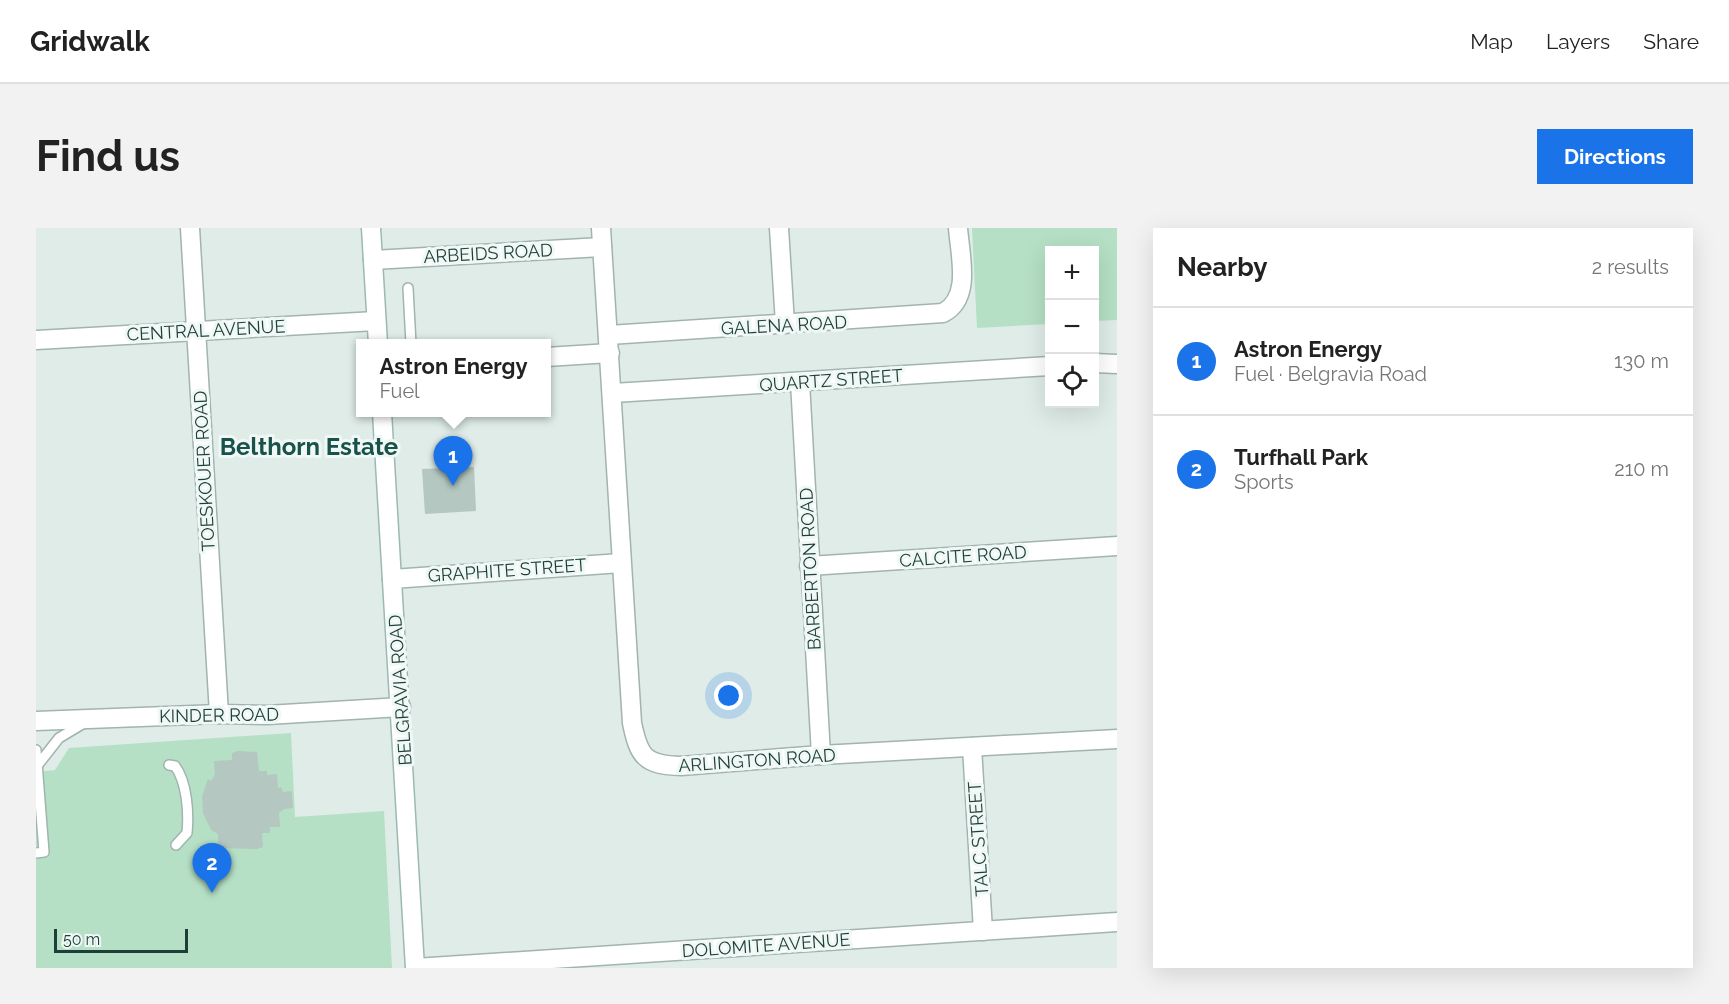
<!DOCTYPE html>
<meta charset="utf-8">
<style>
:root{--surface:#fff;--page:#f2f2f2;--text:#222;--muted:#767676;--line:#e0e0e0;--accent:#1a73e8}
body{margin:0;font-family:Raleway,sans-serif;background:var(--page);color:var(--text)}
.controls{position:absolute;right:18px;top:18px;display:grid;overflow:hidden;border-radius:0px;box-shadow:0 6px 24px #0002}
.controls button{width:54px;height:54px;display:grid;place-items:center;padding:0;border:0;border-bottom:2px solid var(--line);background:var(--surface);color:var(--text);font:30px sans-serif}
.scale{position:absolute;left:18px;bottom:15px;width:134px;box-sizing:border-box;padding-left:6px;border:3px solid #1e3e39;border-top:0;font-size:16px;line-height:21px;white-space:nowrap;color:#1e3e39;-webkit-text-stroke:4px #f0f8f5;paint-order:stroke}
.you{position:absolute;left:693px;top:468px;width:21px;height:21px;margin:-15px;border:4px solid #fff;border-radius:50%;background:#1a73e8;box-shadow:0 0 0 9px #1a73e833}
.badge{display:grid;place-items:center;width:39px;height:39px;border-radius:50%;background:var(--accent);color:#fff;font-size:20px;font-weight:700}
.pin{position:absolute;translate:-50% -50px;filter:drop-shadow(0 2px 3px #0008)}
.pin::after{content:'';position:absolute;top:32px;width:21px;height:18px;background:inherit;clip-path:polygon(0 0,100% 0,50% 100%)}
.popup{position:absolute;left:320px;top:111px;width:195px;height:78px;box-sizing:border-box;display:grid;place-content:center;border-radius:0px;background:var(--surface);filter:drop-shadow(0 2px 4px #0005);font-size:20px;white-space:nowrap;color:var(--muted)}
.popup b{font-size:22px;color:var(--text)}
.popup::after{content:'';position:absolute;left:50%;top:100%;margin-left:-12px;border:12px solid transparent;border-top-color:var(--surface)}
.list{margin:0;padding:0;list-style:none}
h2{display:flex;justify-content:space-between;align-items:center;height:78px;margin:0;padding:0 24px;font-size:26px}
h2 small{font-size:20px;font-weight:400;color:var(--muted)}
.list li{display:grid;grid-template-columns:39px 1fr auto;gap:18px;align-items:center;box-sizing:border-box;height:108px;padding:0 24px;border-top:2px solid var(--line)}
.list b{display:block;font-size:22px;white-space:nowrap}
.list p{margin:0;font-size:20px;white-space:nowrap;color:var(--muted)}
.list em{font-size:20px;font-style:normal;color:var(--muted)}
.icon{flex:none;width:33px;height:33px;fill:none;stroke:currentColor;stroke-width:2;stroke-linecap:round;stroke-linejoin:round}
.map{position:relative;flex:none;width:1081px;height:740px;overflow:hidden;border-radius:0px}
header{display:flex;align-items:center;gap:36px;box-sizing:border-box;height:84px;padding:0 30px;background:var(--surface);border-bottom:2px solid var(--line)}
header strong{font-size:28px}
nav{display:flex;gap:33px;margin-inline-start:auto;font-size:21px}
.intro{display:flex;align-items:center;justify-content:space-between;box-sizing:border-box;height:144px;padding:0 36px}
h1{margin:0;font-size:42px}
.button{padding:15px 27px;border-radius:0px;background:var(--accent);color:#fff;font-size:21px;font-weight:700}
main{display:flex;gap:36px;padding:0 36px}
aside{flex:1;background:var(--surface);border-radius:0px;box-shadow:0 6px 24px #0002}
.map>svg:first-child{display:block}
</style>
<header>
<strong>Gridwalk</strong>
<nav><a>Map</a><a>Layers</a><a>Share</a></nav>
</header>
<div class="intro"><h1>Find us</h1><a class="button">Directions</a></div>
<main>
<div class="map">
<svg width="1081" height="740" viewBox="0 0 1081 740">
<rect width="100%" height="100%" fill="#dfece8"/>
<g fill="#b5e0c5">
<polygon points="936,0 1081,0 1081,92 1059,93 1058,22 1014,22 1013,96 941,100"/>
<polygon points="255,505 259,589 348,583 356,740 0,740 0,544 19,542 33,520"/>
</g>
<g fill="#b4c7c1">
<polygon points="438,239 440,283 389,286 386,241"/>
<polygon points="202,523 221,524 223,543 231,543 231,547 241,546 242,560 245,559 247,564 256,563 257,580 248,581 243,585 244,599 234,599 234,605 226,605 227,619 221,621 182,620 182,606 175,602 167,585 166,568 172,551 175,553 179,546 178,533 196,532 196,525"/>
</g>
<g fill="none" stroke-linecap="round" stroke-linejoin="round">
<g stroke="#a1b4b0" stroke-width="12">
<g id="lane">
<polyline points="372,60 375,116"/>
<polyline points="0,522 8,624 0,625"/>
<path d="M133,537L139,538C151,554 153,585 151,605L140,617"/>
<polyline points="1,538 23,510 48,495"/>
</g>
</g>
<g stroke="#a1b4b0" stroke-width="21">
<g id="street">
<polyline points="154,0 183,486"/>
<path d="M565,0L596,495C603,529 609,537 645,538L785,527L1081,511"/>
<polyline points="743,0 749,96"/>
<polyline points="337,32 566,19"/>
<path d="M573,107L907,85C936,70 924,28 922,0"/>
<polyline points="0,112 340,93"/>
<polyline points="510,129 574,125"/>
<polyline points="1058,135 1081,136"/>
<polyline points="764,154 785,527"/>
<polyline points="577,165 1014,138"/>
<polyline points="773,338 1081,318"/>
<polyline points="356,351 585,335"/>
<polyline points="0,493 183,486 231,487 365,479"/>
<polyline points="936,519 947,703"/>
<polyline points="379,740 1081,694"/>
</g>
</g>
<g stroke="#9cb9b2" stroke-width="21">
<g id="secondary">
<polyline points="335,0 342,116"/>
<polyline points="346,184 379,740"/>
</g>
</g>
<use href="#lane" stroke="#fff" stroke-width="9"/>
<use href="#street" stroke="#fff" stroke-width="18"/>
<use href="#secondary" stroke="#fff" stroke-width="18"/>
</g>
<g text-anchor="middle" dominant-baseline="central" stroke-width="6" stroke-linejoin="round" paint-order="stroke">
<g font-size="18" fill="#1e3e39" stroke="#f0f8f5">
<text transform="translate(452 25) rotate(-3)">ARBEIDS ROAD</text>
<text transform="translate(748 97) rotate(-3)">GALENA ROAD</text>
<text transform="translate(170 102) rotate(-3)">CENTRAL AVENUE</text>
<text transform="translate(795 152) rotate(-4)">QUARTZ STREET</text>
<text transform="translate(168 243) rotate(-93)">TOESKOUER ROAD</text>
<text transform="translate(927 328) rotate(-4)">CALCITE ROAD</text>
<text transform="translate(774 341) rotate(-93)">BARBERTON ROAD</text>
<text transform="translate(471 342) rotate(-4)">GRAPHITE STREET</text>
<text transform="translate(364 462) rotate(-94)">BELGRAVIA ROAD</text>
<text transform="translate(183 487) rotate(-1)">KINDER ROAD</text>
<text transform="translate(721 532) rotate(-4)">ARLINGTON ROAD</text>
<text transform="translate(942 611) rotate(-94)">TALC STREET</text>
<text transform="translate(730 717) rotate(-4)">DOLOMITE AVENUE</text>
</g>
<g font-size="24" font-weight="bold" fill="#18524a" stroke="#f0f8f5">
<text x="273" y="218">Belthorn Estate</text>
</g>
</g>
</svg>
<div class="controls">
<button>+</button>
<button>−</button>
<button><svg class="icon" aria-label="locate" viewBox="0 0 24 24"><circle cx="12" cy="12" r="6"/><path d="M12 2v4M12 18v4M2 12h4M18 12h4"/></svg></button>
</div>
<div class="scale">50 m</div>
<div class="you"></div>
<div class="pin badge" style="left:417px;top:258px">1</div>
<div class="popup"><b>Astron Energy</b>Fuel</div>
<div class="pin badge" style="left:176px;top:665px">2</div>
</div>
<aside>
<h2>Nearby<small>2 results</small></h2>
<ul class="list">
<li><span class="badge">1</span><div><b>Astron Energy</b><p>Fuel · Belgravia Road</p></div><em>130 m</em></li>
<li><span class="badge">2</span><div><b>Turfhall Park</b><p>Sports</p></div><em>210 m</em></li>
</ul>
</aside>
</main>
